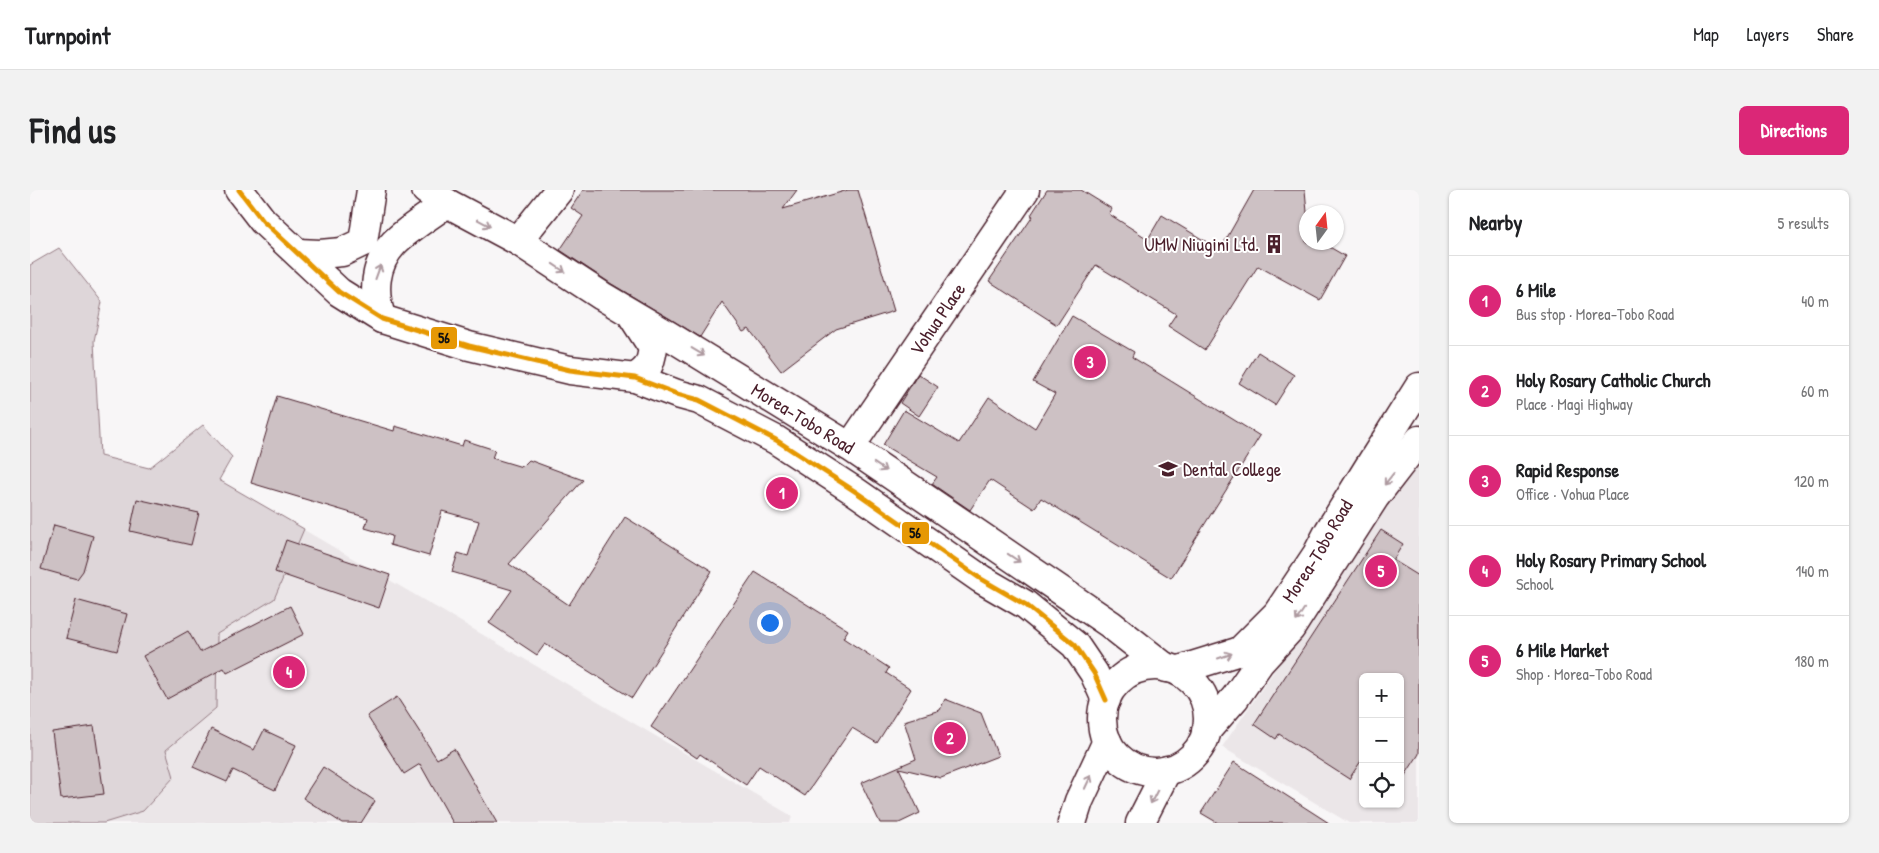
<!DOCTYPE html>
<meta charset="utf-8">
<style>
:root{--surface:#fff;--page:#f2f2f2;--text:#202124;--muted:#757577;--line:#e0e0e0;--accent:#db2777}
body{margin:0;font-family:"Patrick Hand",sans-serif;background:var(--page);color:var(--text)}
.controls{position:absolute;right:15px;bottom:15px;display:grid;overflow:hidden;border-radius:8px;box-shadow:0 1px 4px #0004}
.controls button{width:45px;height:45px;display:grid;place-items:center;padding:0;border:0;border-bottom:1px solid var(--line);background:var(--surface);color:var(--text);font:25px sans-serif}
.compass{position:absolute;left:1269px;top:15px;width:45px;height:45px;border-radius:50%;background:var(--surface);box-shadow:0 1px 4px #0004;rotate:15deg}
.you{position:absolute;left:739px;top:432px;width:18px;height:18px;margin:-12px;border:4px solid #fff;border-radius:50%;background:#1a73e8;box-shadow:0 0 0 8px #1a73e833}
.badge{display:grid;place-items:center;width:32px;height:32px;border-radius:50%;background:var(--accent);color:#fff;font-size:16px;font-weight:700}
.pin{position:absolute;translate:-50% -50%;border:2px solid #fff;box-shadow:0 1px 5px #0006}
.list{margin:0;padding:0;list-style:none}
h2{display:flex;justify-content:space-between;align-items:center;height:65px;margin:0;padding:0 20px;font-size:21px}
h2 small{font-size:16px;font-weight:400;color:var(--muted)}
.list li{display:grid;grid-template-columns:32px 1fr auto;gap:15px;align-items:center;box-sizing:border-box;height:90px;padding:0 20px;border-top:1px solid var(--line)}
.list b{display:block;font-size:19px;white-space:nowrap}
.list p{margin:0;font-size:16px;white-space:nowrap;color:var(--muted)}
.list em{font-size:16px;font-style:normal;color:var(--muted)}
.icon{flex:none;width:28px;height:28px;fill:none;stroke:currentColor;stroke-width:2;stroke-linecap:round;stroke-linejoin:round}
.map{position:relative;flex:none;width:1389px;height:633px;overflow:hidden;border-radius:8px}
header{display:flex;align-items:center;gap:30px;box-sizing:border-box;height:70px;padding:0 25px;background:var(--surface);border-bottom:1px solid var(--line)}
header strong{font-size:24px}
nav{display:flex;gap:28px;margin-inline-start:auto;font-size:18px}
.intro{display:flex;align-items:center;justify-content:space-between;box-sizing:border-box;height:120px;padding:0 30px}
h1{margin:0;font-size:35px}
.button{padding:12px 22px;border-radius:8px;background:var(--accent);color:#fff;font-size:18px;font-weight:700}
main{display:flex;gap:30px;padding:0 30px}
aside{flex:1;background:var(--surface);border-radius:8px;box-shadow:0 1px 4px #0004}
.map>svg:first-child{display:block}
</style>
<header>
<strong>Turnpoint</strong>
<nav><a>Map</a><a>Layers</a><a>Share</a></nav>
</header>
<div class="intro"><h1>Find us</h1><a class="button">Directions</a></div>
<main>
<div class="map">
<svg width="1389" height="633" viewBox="0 0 1389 633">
<rect width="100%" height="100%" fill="#f8f6f7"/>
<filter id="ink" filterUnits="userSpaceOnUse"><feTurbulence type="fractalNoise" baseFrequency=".02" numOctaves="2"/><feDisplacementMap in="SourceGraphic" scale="10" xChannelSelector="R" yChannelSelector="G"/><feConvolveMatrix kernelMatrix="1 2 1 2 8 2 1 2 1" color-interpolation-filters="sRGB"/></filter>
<g filter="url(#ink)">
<g fill="#ebe6e8" fill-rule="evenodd">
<path d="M1386,274L1389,276V633H1319L1192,557ZM1333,487H1370V614H1333Z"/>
<polygon points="189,290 762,626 760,633 0,633"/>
</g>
<polygon fill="#ded6d9" stroke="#947a82" points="29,58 72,112 64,151 70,266 119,278 173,235 202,267 189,290 274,339 244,409 187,444 186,518 136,560 144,587 113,621 74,633 0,633 0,75"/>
<g fill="#cdc1c4" stroke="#4a1f2b">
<polygon points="553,0 767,0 753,19 818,0 828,0 864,121 806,139 751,181 719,139 713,142 692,112 670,147 580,93 530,60 553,26 541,18"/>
<polygon points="1017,0 1051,0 1082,19 1079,24 1118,49 1132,25 1190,60 1224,0 1275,0 1277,22 1276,52 1291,52 1315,66 1290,110 1228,76 1175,160 1138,136 1146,124 1066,75 1027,135 959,91 1003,26 1001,25"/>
<polygon points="1042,126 1104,162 1102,167 1230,246 1141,388 1011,308 1004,319 960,290 940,320 902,294 907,287 853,255 874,220 929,253 959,207 1005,238 1025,204 1003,192"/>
<polygon points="1228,162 1264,185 1245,215 1209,193"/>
<polygon points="888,184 908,197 889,226 870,213"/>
<polygon points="247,206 364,241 365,236 432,256 434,250 465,260 462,268 492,277 499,270 553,290 479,374 539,415 595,327 682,381 602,508 515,454 507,465 459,433 482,400 422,382 428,363 438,366 449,331 412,321 399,366 360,355 362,346 335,338 338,328 221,293"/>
<polygon points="107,309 169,323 161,355 100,341"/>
<polygon points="24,335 63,346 53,381 47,389 11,379"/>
<polygon points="1351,340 1373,354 1363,370 1389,386 1389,564 1370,593 1370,487 1333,487 1333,568 1319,589 1249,544 1246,549 1224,534"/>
<polygon points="256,350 360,385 349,418 245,382"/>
<polygon points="725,382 818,440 813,448 859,478 856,483 881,499 847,553 822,538 775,606 729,576 716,595 670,564 667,568 621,537"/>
<polygon points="46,410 97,424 87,461 36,448"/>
<polygon points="260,416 274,444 197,483 194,478 137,509 113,466 158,441 170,462"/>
<polygon points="367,507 407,569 424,559 467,633 423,633 390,574 374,584 337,526"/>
<polygon points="915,509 951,523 968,566 911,588 869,578 890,623 869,633 850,633 831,593 886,569 874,531 910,520"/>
<polygon points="64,536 74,604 31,609 22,542"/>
<polygon points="181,539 224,560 234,540 266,555 245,600 203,580 197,592 163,577"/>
<polygon points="1204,572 1299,633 1188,633 1171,623"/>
<polygon points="293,577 345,611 331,633 312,633 273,608"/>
</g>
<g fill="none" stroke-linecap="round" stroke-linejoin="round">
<g stroke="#4a1f2b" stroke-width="31">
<g id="minor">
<polyline points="488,51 529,0"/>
<path id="s1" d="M820,257L995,0"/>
</g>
</g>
<g stroke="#4a1f2b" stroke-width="31">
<g id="major">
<path id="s2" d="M1149,480L1210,461L1247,424L1287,364L1299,341L1338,278L1389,197"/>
<polyline points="1176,541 1205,508 1230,472 1261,438 1345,307 1389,250"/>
</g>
</g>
<g stroke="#4a1f2b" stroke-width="31">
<g id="highway">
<polyline points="209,0 233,31 309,102 352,129 439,156 540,180 605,188 647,204 669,210 746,250 826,302 951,389 996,415 1045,455 1064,483 1076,510"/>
<path id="s3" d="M396,0L417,13L488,51L572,106L638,145L820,257L1080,434L1136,478"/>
<polyline points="268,63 290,64 312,62 333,52 341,0"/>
<path d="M603,127L623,158C620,176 619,178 605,188"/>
<path d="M352,129C342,103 344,74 364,53C376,40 402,24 417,13"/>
<circle cx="1125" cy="529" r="53"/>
<polyline points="1042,633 1049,611 1077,551"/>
<polyline points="1110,633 1137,580"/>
</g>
</g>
<use href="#minor" stroke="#fff" stroke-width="28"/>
<use href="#major" stroke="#fff" stroke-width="28"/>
<use href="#highway" stroke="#fff" stroke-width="28"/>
<g stroke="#fff" stroke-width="9">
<polyline id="bus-1" points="209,0 233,31 309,102 352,129 439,156 540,180 605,188 647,204 669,210 746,250 826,302 951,389 996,415 1045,455 1064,483 1076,510"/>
</g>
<use href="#bus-1" stroke="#e69804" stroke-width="5"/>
</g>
<defs><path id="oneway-shaft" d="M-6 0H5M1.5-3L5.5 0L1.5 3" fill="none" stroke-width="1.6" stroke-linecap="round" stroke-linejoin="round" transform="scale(1.25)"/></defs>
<g stroke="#ae9aa0">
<use href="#oneway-shaft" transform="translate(454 33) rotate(28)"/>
<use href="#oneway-shaft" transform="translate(529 78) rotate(34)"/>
<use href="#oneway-shaft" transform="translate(348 82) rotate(-70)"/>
<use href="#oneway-shaft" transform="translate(668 162) rotate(31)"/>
<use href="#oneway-shaft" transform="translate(850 277) rotate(34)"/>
<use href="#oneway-shaft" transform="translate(1359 289) rotate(128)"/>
<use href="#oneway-shaft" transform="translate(984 368) rotate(34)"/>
<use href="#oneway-shaft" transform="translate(1270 425) rotate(123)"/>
<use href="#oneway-shaft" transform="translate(1195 466) rotate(-19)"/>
<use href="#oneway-shaft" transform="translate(1058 592) rotate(-65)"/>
<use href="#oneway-shaft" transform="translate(1124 607) rotate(117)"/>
</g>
</g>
<defs>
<g id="building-bare" transform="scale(1.5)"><path d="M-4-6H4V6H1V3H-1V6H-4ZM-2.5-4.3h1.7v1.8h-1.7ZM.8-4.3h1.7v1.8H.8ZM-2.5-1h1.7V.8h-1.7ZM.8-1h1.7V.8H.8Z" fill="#4a1f2b" stroke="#fff" stroke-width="2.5" paint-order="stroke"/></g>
<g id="university-bare" transform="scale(1.5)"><path d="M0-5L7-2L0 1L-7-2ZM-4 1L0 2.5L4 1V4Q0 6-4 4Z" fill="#4a1f2b" stroke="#fff" stroke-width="2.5" paint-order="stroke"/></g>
</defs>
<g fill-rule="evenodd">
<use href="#building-bare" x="1244" y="54"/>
<use href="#university-bare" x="1138" y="279"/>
</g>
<g text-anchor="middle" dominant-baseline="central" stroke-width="4" stroke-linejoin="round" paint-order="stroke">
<g font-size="19" fill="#4a1f2b" stroke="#fff" text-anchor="end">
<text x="1229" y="54">UMW Niugini Ltd.</text>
<text x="1153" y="279" text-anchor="start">Dental College</text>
</g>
<g font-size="19" fill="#4a1f2b" stroke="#fff">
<text stroke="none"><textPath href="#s1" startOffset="155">Vohua Place</textPath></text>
<text stroke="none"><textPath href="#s3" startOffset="441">Morea-Tobo Road</textPath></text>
<text stroke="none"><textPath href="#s2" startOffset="191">Morea-Tobo Road</textPath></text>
</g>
</g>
<g stroke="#fff" stroke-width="2">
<rect x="400" y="136" width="28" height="24" rx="5" fill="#e69804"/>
<rect x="871" y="331" width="29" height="24" rx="5" fill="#e69804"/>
</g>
<g font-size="14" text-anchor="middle" font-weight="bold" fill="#111">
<text x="414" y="153">56</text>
<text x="885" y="348">56</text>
</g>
</svg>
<div class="controls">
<button>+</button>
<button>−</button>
<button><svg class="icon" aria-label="locate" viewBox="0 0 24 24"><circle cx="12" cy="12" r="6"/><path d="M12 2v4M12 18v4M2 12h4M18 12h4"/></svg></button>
</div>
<svg class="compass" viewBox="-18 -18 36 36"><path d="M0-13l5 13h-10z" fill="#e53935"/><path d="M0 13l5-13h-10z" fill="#757577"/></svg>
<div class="you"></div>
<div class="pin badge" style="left:752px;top:303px">1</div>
<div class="pin badge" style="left:920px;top:548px">2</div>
<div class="pin badge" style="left:1060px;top:172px">3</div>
<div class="pin badge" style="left:259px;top:482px">4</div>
<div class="pin badge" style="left:1351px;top:381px">5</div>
</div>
<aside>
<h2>Nearby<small>5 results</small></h2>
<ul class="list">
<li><span class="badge">1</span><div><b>6 Mile</b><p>Bus stop · Morea-Tobo Road</p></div><em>40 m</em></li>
<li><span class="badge">2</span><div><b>Holy Rosary Catholic Church</b><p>Place · Magi Highway</p></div><em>60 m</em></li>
<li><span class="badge">3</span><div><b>Rapid Response</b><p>Office · Vohua Place</p></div><em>120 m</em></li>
<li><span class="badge">4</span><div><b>Holy Rosary Primary School</b><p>School</p></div><em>140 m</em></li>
<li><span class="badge">5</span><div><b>6 Mile Market</b><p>Shop · Morea-Tobo Road</p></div><em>180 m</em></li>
</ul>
</aside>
</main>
